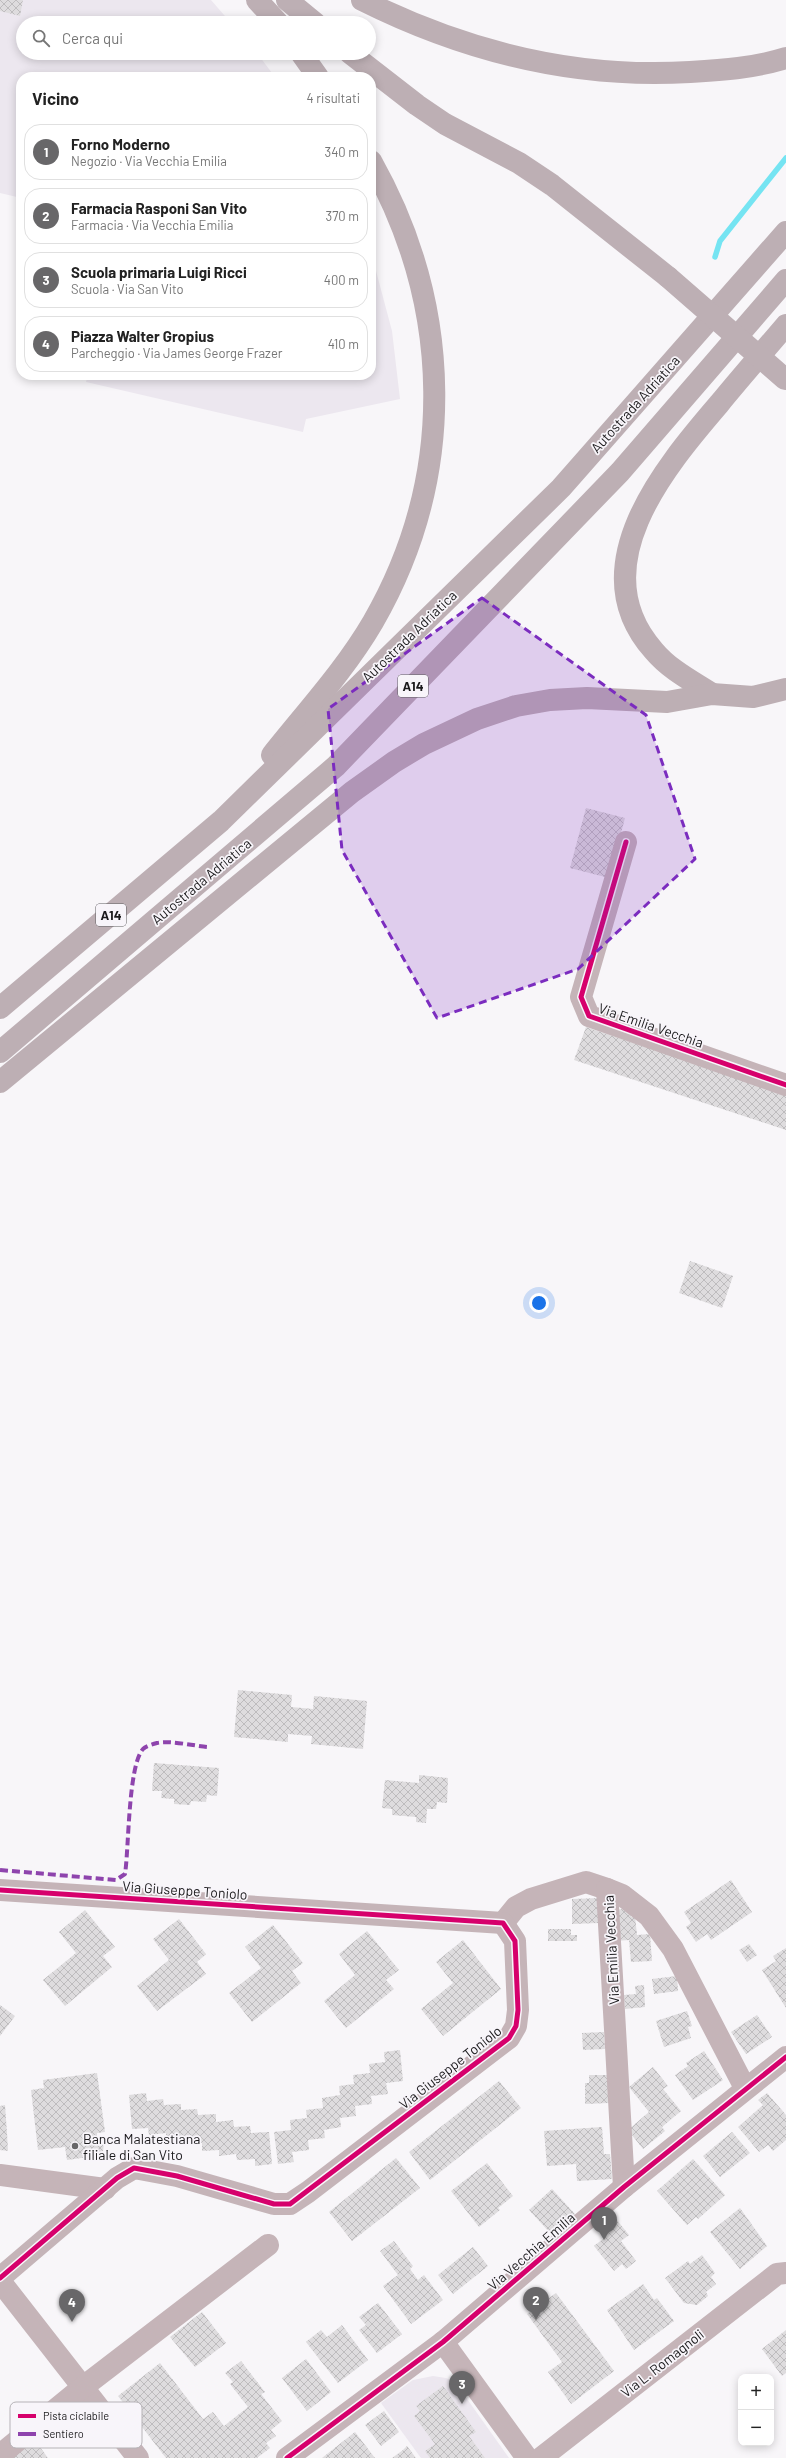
<!DOCTYPE html>
<html lang="it">
<meta charset="utf-8">
<style>
:root{--surface:#fff;--page:#f2f2f2;--text:#222;--muted:#767676;--line:#e0e0e0;--accent:#686769}
body{margin:0;font-family:Barlow,sans-serif;background:var(--page);color:var(--text)}
.controls{position:absolute;right:12px;bottom:12px;display:grid;overflow:hidden;border-radius:8px;box-shadow:0 2px 10px #0003}
.controls button{width:36px;height:36px;display:grid;place-items:center;padding:0;border:0;border-bottom:1px solid var(--line);background:var(--surface);color:var(--text);font:20px sans-serif}
.you{position:absolute;left:539px;top:1303px;width:14px;height:14px;margin:-10px;border:3px solid #fff;border-radius:50%;background:#1a73e8;box-shadow:0 0 0 6px #1a73e833}
.badge{display:grid;place-items:center;width:26px;height:26px;border-radius:50%;background:var(--accent);color:#fff;font-size:13px;font-weight:700}
.pin{position:absolute;translate:-50% -33px;filter:drop-shadow(0 1px 2px #0008)}
.pin::after{content:'';position:absolute;top:21px;width:14px;height:12px;background:inherit;clip-path:polygon(0 0,100% 0,50% 100%)}
.list{margin:0;padding:0;list-style:none}
h2{display:flex;justify-content:space-between;align-items:center;height:52px;margin:0;padding:0 16px;font-size:17px}
h2 small{font-size:13px;font-weight:400;color:var(--muted)}
.list li{display:grid;grid-template-columns:26px 1fr auto;gap:12px;align-items:center;box-sizing:border-box;height:56px;margin:0 8px 8px;padding:0 8px;border:1px solid var(--line);border-radius:16px}
.list b{display:block;font-size:15px;white-space:nowrap}
.list p{margin:0;font-size:13px;white-space:nowrap;color:var(--muted)}
.list em{font-size:13px;font-style:normal;color:var(--muted)}
.icon{flex:none;width:22px;height:22px;fill:none;stroke:currentColor;stroke-width:2;stroke-linecap:round;stroke-linejoin:round}
.map{position:relative;flex:none;width:786px;height:2458px;overflow:hidden}
.search{position:absolute;background:var(--surface);box-shadow:0 2px 10px #0003;left:16px;top:16px;width:360px;height:44px;display:flex;align-items:center;gap:10px;box-sizing:border-box;padding:0 14px;border-radius:22px;color:var(--muted);font-size:15px}
.panel{position:absolute;background:var(--surface);box-shadow:0 2px 10px #0003;left:16px;top:72px;width:360px;height:308px;border-radius:16px}
.map>svg:first-child{display:block}
</style>
<div class="map">
<svg width="786" height="2458" viewBox="0 0 786 2458">
<defs>
<pattern id="building-cross-hatch" width="8" height="8" patternUnits="userSpaceOnUse"><rect width="8" height="8" fill="#dedcde"/><path d="M0 0l8 8M0 8l8-8" fill="none" stroke="#bebcbe"/></pattern>
</defs>
<rect width="100%" height="100%" fill="#f8f6f9"/>
<g fill="#ece7ef">
<polygon points="0,0 211,0 231,23 23,23 23,53 257,53 275,77 21,77 21,198 0,193"/>
<polygon points="371,252 392,331 400,399 306,419 303,432 86,382 88,375 371,375"/>
<polygon points="433,2376 446,2378 455,2382 509,2458 421,2458 381,2403 413,2380"/>
</g>
<g fill="none" stroke-linecap="round" stroke-linejoin="round">
<polyline stroke="#75e4f2" stroke-width="5.5" points="715,257 720,241 786,158"/>
</g>
<g fill="url(#building-cross-hatch)">
<polygon points="0,0 23,0 20,16 0,11"/>
<polygon points="586,808 625,818 609,878 570,868"/>
<polygon points="586,1027 786,1094 786,1130 574,1060"/>
<polygon points="690,1261 733,1276 722,1308 679,1293"/>
<polygon points="238,1690 292,1695 291,1707 313,1709 314,1696 367,1701 363,1749 311,1744 312,1736 288,1734 288,1742 234,1737"/>
<polygon points="154,1763 219,1768 217,1796 207,1795 206,1802 191,1801 190,1805 174,1804 174,1799 161,1798 162,1791 152,1791"/>
<polygon points="419,1775 448,1778 447,1803 437,1802 436,1809 427,1809 426,1823 416,1822 416,1817 392,1815 392,1809 382,1808 385,1780 419,1783"/>
<polygon points="731,1880 752,1912 711,1940 707,1934 696,1942 686,1927 691,1923 684,1912"/>
<polygon points="599,1898 599,1923 572,1924 572,1899"/>
<polygon points="631,1908 631,1917 635,1916 637,1935 650,1934 652,1961 631,1962 629,1940 616,1941 614,1910"/>
<polygon points="85,1910 115,1947 103,1956 112,1967 65,2006 43,1980 76,1953 59,1932"/>
<polygon points="179,1919 206,1954 197,1962 206,1974 157,2011 137,1986 169,1960 153,1939"/>
<polygon points="273,1925 303,1963 292,1971 301,1983 252,2022 229,1993 261,1968 245,1947"/>
<polygon points="548,1929 571,1929 571,1935 577,1935 577,1941 548,1941"/>
<polygon points="367,1931 399,1970 386,1980 394,1989 346,2028 324,2001 355,1975 339,1954"/>
<polygon points="463,1940 501,1989 443,2036 421,2009 453,1983 436,1962"/>
<polygon points="749,1944 757,1955 747,1962 739,1950"/>
<polygon points="786,1948 786,2008 762,1970 776,1961 773,1956"/>
<polygon points="677,1976 678,1991 654,1994 652,1979"/>
<polygon points="644,1985 645,2007 625,2009 624,1995 636,1994 635,1986"/>
<polygon points="0,2005 15,2016 0,2036"/>
<polygon points="687,2011 692,2026 688,2027 691,2038 664,2047 656,2021"/>
<polygon points="757,2015 772,2037 746,2054 731,2032"/>
<polygon points="604,2032 605,2049 583,2050 582,2033"/>
<polygon points="400,2050 403,2081 386,2083 388,2094 371,2096 372,2104 355,2106 356,2116 340,2118 341,2127 324,2130 325,2138 308,2140 309,2150 292,2152 294,2162 278,2164 274,2132 291,2130 290,2120 307,2118 306,2110 323,2108 322,2098 340,2095 339,2086 354,2084 353,2075 370,2073 369,2064 385,2062 384,2052"/>
<polygon points="704,2051 723,2080 693,2100 675,2075 688,2066 686,2063"/>
<polygon points="653,2067 668,2086 663,2089 681,2111 662,2127 665,2131 643,2149 628,2130 649,2112 629,2087"/>
<polygon points="97,2073 105,2132 97,2133 97,2138 104,2144 103,2151 96,2155 88,2148 89,2157 67,2160 65,2147 38,2150 31,2090 44,2088 43,2080"/>
<polygon points="589,2075 608,2075 609,2103 585,2104 585,2083 589,2083"/>
<polygon points="499,2081 521,2108 430,2180 409,2152"/>
<polygon points="146,2093 147,2101 163,2099 164,2105 181,2104 181,2110 197,2109 198,2115 216,2114 216,2122 233,2120 234,2127 250,2126 251,2133 269,2132 272,2164 255,2166 255,2159 237,2160 236,2154 219,2156 219,2150 202,2151 202,2143 184,2144 183,2138 166,2139 166,2133 149,2135 148,2128 132,2129 129,2095"/>
<polygon points="767,2093 786,2115 786,2140 773,2151 768,2145 759,2152 738,2127 763,2105 758,2100"/>
<polygon points="5,2105 7,2133 8,2151 0,2150 0,2106"/>
<polygon points="602,2127 604,2154 610,2154 612,2179 577,2181 576,2164 547,2166 544,2131"/>
<polygon points="732,2132 750,2153 720,2177 703,2156"/>
<polygon points="396,2158 420,2188 352,2241 329,2212"/>
<polygon points="693,2159 725,2195 698,2219 696,2217 687,2225 657,2191"/>
<polygon points="487,2163 513,2196 498,2208 500,2210 479,2227 451,2191"/>
<polygon points="552,2189 575,2214 552,2235 529,2210"/>
<polygon points="740,2208 767,2246 740,2269 710,2232"/>
<polygon points="616,2219 629,2235 621,2241 636,2261 626,2269 622,2264 614,2271 594,2246 608,2235 603,2229"/>
<polygon points="394,2241 413,2266 410,2269 418,2280 424,2275 443,2300 411,2324 383,2286 398,2275 380,2251"/>
<polygon points="473,2247 488,2266 453,2294 438,2275"/>
<polygon points="702,2255 715,2273 711,2277 716,2284 706,2292 708,2296 697,2305 684,2303 665,2278 688,2261 690,2264"/>
<polygon points="643,2284 654,2300 657,2298 674,2321 634,2350 607,2310"/>
<polygon points="556,2293 614,2371 571,2404 548,2372 562,2362 527,2314"/>
<polygon points="378,2303 402,2334 377,2353 359,2330 366,2325 359,2317"/>
<polygon points="202,2312 226,2343 195,2367 170,2337"/>
<polygon points="342,2325 368,2360 338,2383 306,2342 321,2330 327,2337"/>
<polygon points="786,2330 786,2373 782,2376 762,2349"/>
<polygon points="306,2359 331,2392 307,2411 282,2378"/>
<polygon points="241,2361 265,2392 261,2394 282,2421 271,2430 276,2436 266,2443 270,2448 257,2458 166,2458 118,2396 160,2363 203,2419 213,2412 224,2426 248,2407 230,2384 233,2382 225,2373"/>
<polygon points="443,2386 476,2432 469,2436 485,2458 430,2458 425,2451 435,2444 414,2416 420,2411 416,2406"/>
<polygon points="384,2411 399,2432 381,2446 365,2425"/>
<polygon points="355,2432 375,2458 322,2458 346,2439"/>
<polygon points="34,2439 48,2458 10,2458"/>
<polygon points="407,2446 416,2458 392,2458 403,2450"/>
</g>
<g fill="none" stroke-linecap="round" stroke-linejoin="round">
<g stroke="#c5b4b8" stroke-width="22">
<polyline points="626,842 581,997 589,1016 786,1085"/>
<polyline points="0,1890 503,1923"/>
<polyline points="503,1923 516,1907 531,1899 586,1882 607,1889"/>
<polyline points="0,2175 105,2189"/>
<polyline points="624,2187 607,1889 622,1895 649,1916 673,1949 745,2088"/>
<polyline points="0,2278 117,2178 134,2168 177,2176 274,2204 290,2204 308,2192 509,2038 516,2026 518,2010 515,1941 503,1923"/>
<polyline points="0,2281 138,2458"/>
<polyline points="443,2342 527,2458"/>
<polyline points="0,2455 83,2387 268,2245"/>
<polyline points="287,2458 443,2342 624,2187 786,2057"/>
<polyline points="541,2458 777,2274 786,2273"/>
</g>
<g stroke="#bdafb4" stroke-width="22">
<polyline points="257,0 278,23"/>
<polyline points="287,0 315,23"/>
<path d="M362,0C464,51 575,79 690,72C723,70 754,68 786,58"/>
<polyline points="301,53 318,77"/>
<polyline points="350,53 417,105 445,124 519,163 552,185 668,277"/>
<path d="M712,694C692,681 670,670 654,651C580,568 664,468 719,404C741,377 764,351 786,325"/>
<path d="M272,755C306,712 345,670 373,622C457,476 453,307 371,161"/>
<polyline points="0,1008 221,821 561,488 786,232"/>
<polyline points="0,1052 336,766 620,472 786,280"/>
<polyline points="0,1082 352,792 394,762 424,744 477,719 516,706 550,700 587,698 667,702 712,694 753,697 786,689"/>
</g>
<polyline stroke="#bdafb4" stroke-width="22" points="668,277 785,379"/>
<path stroke="#8e44ad" stroke-width="4" stroke-dasharray="8 4" stroke-linecap="butt" d="M0,1870L116,1880L125,1874C129,1848 128,1766 143,1749C146,1746 153,1744 157,1743C169,1740 195,1746 208,1747"/>
<g stroke="#f8f5fa" stroke-width="8">
<g id="cycleway">
<polyline points="626,842 581,997 589,1016 786,1085"/>
<polyline points="0,1890 503,1923 515,1941 518,2010 516,2026 509,2038 290,2204 274,2204 177,2176 134,2168 117,2178 0,2278"/>
<polyline points="287,2458 443,2342 624,2187 786,2057"/>
</g>
</g>
<use href="#cycleway" stroke="#d6006c" stroke-width="5"/>
</g>
<path fill="#7b2cbf" fill-opacity="0.2" stroke="#7b2cbf" stroke-width="3" stroke-dasharray="8 5" stroke-linejoin="round" d="M482,598L646,715L695,859L578,969L437,1018L342,850L328,709Z"/>
<circle fill="#686769" stroke="#f8f5fa" stroke-width="1.5" cx="75" cy="2146" r="4"/>
<g text-anchor="middle" dominant-baseline="central" stroke-width="3.5" stroke-linejoin="round" paint-order="stroke">
<g fill="#f8f5fa" stroke="#5d5c5f" stroke-width="1">
<rect x="398" y="675" width="30" height="22" rx="3"/>
<rect x="96" y="904" width="30" height="22" rx="3"/>
</g>
<g font-size="13" font-weight="bold" fill="#1b1a1c">
<text x="413" y="686">A14</text>
<text x="111" y="915">A14</text>
</g>
<g font-size="14" fill="#1b1a1c" stroke="#f8f5fa">
<text transform="translate(635 404) rotate(-48)">Autostrada Adriatica</text>
<text transform="translate(409 636) rotate(-44)">Autostrada Adriatica</text>
<text transform="translate(201 881) rotate(-40)">Autostrada Adriatica</text>
<text transform="translate(651 1025) rotate(19)">Via Emilia Vecchia</text>
<text transform="translate(185 1890) rotate(4)">Via Giuseppe Toniolo</text>
<text transform="translate(611 1950) rotate(-93)">Via Emilia Vecchia</text>
<text transform="translate(450 2067) rotate(-38)">Via Giuseppe Toniolo</text>
<text transform="translate(531 2251) rotate(-41)">Via Vecchia Emilia</text>
<text transform="translate(662 2363) rotate(-38)">Via L. Romagnoli</text>
</g>
<g font-size="14" fill="#1b1a1c" stroke="#f8f5fa" text-anchor="start">
<text x="83" y="2138">Banca Malatestiana<tspan x="83" dy="16">filiale di San Vito</tspan></text>
</g>
</g>
<rect x="10" y="2402" width="132" height="46" rx="6" fill="#f8f5fa" stroke="#b6b3b7" stroke-width="1"/>
<rect x="18" y="2414" width="18" height="4" fill="#d6006c"/>
<rect x="18" y="2432" width="18" height="4" fill="#8e44ad"/>
<g font-size="11" fill="#1b1a1c">
<text x="43" y="2420">Pista ciclabile</text>
<text x="43" y="2438">Sentiero</text>
</g>
</svg>
<div class="controls">
<button>+</button>
<button>−</button>
</div>
<div class="you"></div>
<div class="pin badge" style="left:604px;top:2240px">1</div>
<div class="pin badge" style="left:536px;top:2320px">2</div>
<div class="pin badge" style="left:462px;top:2404px">3</div>
<div class="pin badge" style="left:72px;top:2322px">4</div>
<div class="search"><svg class="icon" aria-label="search" viewBox="0 0 24 24"><circle cx="10" cy="10" r="6"/><path d="M15 15l6 6"/></svg>Cerca qui</div>
<section class="panel">
<h2>Vicino<small>4 risultati</small></h2>
<ul class="list">
<li><span class="badge">1</span><div><b>Forno Moderno</b><p>Negozio · Via Vecchia Emilia</p></div><em>340 m</em></li>
<li><span class="badge">2</span><div><b>Farmacia Rasponi San Vito</b><p>Farmacia · Via Vecchia Emilia</p></div><em>370 m</em></li>
<li><span class="badge">3</span><div><b>Scuola primaria Luigi Ricci</b><p>Scuola · Via San Vito</p></div><em>400 m</em></li>
<li><span class="badge">4</span><div><b>Piazza Walter Gropius</b><p>Parcheggio · Via James George Frazer</p></div><em>410 m</em></li>
</ul>
</section>
</div>
